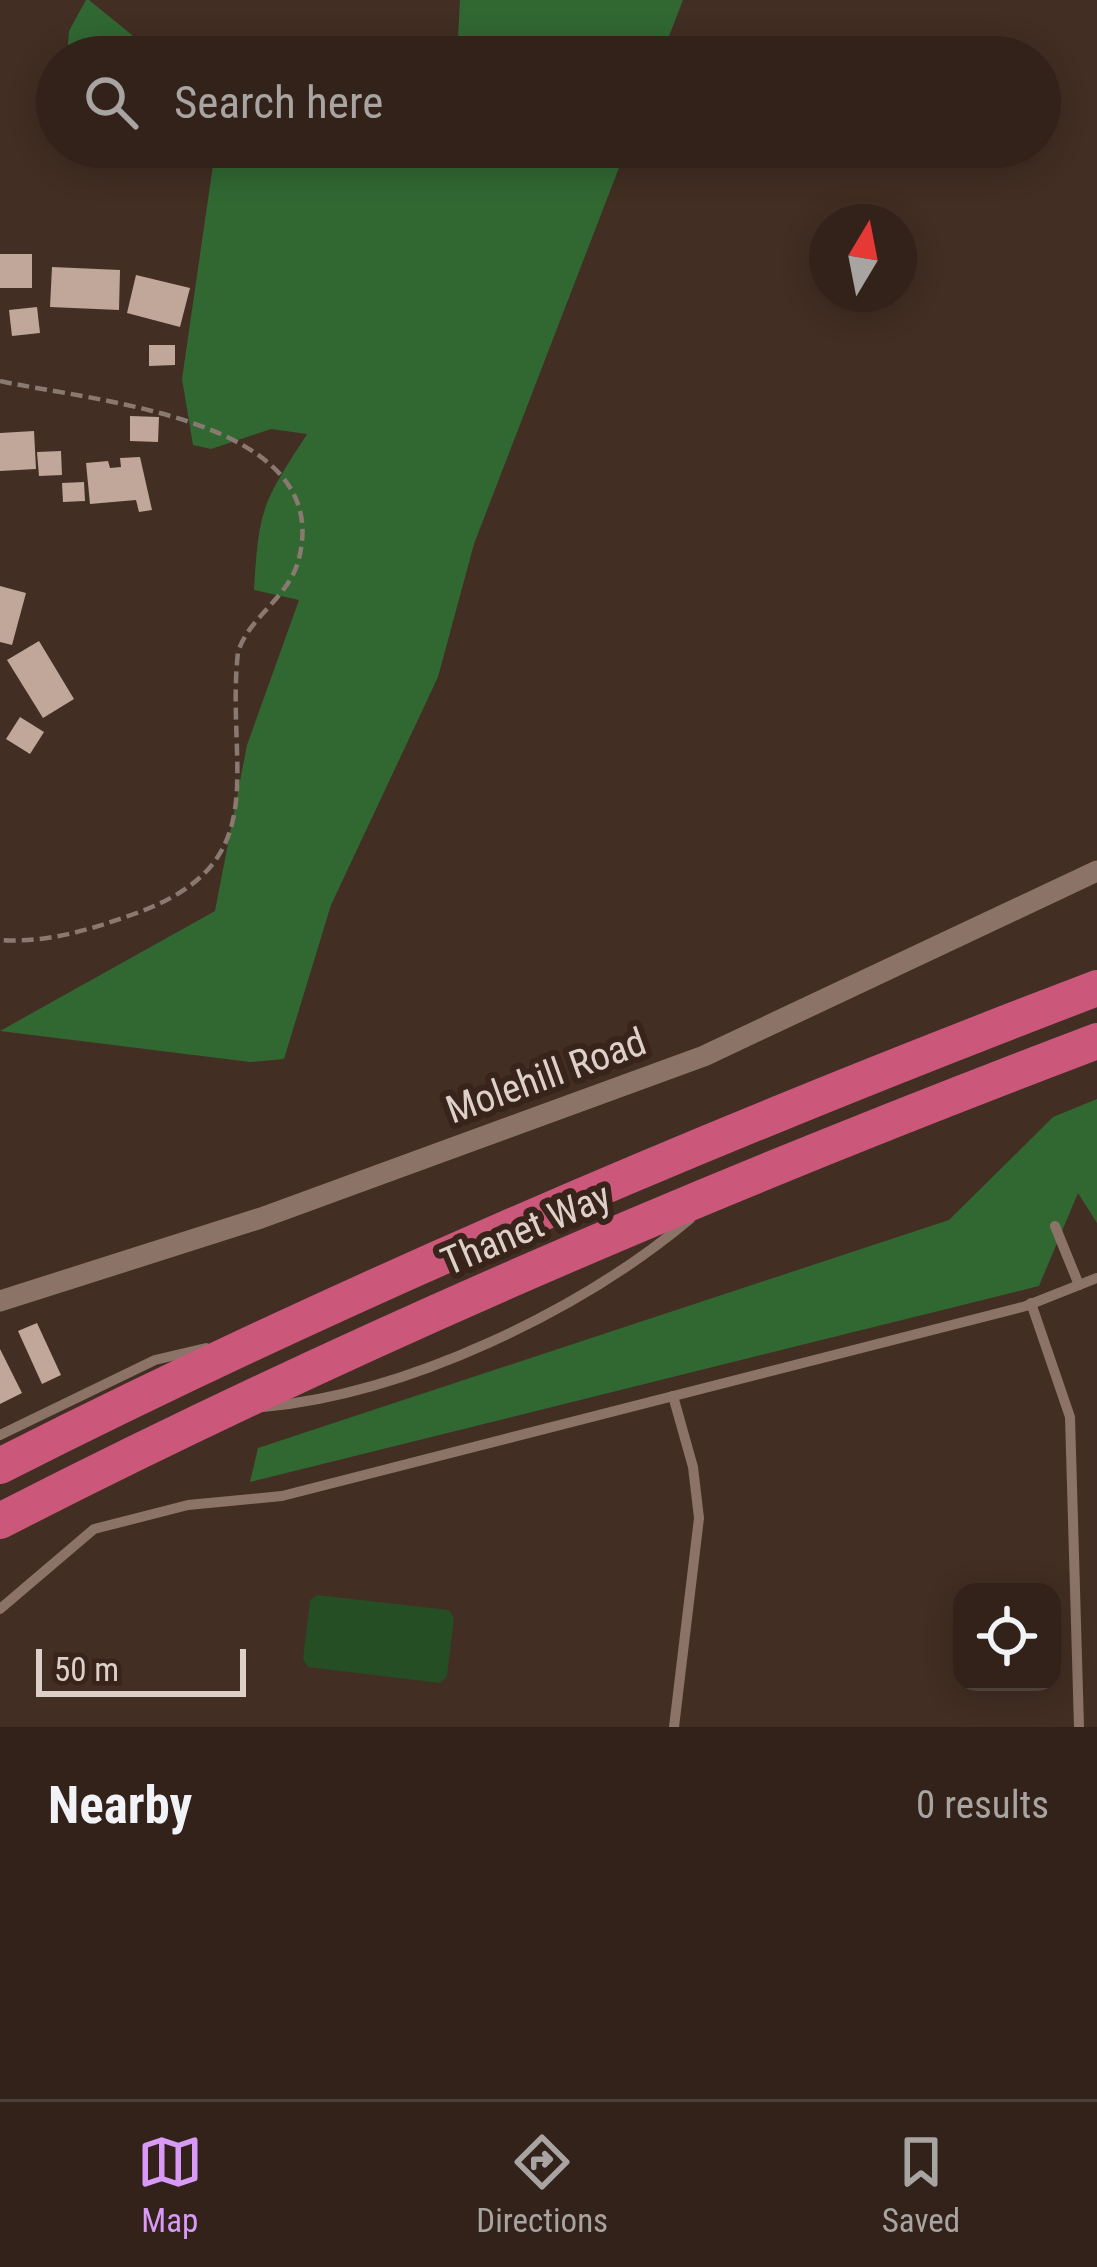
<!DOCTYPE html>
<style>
:root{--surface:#32221a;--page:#3d2f27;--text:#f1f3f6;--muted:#a8a4a2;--line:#4d3f39;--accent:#d99af7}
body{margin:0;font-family:"Roboto Condensed",sans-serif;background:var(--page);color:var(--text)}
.controls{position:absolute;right:36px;bottom:36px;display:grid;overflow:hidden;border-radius:24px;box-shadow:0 6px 30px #0003}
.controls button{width:108px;height:108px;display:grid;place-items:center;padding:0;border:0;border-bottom:3px solid var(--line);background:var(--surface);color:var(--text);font:60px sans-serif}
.compass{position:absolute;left:809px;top:204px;width:108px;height:108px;border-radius:50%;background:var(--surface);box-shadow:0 6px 30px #0003;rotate:10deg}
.scale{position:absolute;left:36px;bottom:30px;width:210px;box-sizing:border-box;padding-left:12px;border:6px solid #ddd0c9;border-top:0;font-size:33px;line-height:42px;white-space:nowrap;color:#ddd0c9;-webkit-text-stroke:9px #38241a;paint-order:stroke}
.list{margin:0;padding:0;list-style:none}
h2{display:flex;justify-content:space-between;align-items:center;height:156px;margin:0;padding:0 48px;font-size:51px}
h2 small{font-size:39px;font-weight:400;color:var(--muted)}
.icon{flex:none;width:66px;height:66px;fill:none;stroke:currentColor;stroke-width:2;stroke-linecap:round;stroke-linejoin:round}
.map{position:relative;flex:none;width:1097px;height:1727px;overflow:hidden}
.search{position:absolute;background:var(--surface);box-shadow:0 6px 30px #0003;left:36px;right:36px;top:36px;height:132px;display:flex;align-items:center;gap:30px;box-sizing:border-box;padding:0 42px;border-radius:66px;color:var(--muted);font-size:45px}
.sheet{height:372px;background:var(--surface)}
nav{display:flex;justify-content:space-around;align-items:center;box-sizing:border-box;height:168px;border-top:3px solid var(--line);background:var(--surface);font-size:33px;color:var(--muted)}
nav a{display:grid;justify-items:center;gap:6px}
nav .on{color:var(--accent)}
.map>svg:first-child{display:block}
</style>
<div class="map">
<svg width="1097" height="1727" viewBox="0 0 1097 1727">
<rect width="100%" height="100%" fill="#422e23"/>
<polygon fill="#254e25" points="317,1595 449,1610 454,1618 447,1676 440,1683 308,1667 303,1659 310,1600"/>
<g fill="#316832">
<polygon points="86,0 89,0 159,57 67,57 69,31"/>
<polygon points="460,0 683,0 661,57 457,57"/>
<path d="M59,147H627L474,544L438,677L331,905L284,1059L250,1062L0,1031L215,911L247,745L299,600L254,590C259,506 263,503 307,434L271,429L211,449L193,445L182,379L215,151Z"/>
<polygon points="1097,1099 1097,1223 1078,1193 1039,1286 250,1482 258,1448 949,1220 1053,1117"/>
</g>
<g fill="#c0a799">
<rect x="0" y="254" width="32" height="34"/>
<polygon points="52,267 120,270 119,310 50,307"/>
<polygon points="136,275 190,288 180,327 127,313"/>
<polygon points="37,307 40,333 12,336 9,310"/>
<polygon points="149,345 175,345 175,365 149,366"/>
<polygon points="130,416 159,417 158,442 130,441"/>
<polygon points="34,431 36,469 0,471 0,433"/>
<polygon points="61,451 62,475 39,476 37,452"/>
<polygon points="140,457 152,510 139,512 136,500 90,504 86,463 108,461 110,468 121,467 120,458"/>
<polygon points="84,482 85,501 63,502 62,483"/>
<polygon points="0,586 26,593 12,645 0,642"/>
<polygon points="39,641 74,699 43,718 7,660"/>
<polygon points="20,717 44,732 30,754 6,739"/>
<polygon points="37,1323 61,1375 42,1384 18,1331"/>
<polygon points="0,1349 22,1393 0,1404"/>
</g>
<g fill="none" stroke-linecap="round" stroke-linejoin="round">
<path stroke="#8a7970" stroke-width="4.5" stroke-dasharray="12 6" stroke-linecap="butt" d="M0,381C90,401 339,418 298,562C287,599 249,617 238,652C225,770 278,863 134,914C89,930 48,943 0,940"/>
<g stroke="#8b7367" stroke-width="10">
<polyline points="1055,1226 1079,1285"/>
<polyline points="1031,1303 1070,1417 1079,1727"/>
<polyline points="673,1396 693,1467 699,1518 674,1727"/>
<path d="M263,1407C407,1394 580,1311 690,1219"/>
<polyline points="0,1435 155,1360 206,1348"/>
<polyline points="0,1609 94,1529 188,1505 282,1496 1026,1306 1097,1278"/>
</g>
<polyline stroke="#8b7367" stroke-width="21" points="0,1301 261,1218 704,1056 1097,871"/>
<g stroke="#cb577a" stroke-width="36">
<path d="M0,1466C355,1286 725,1130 1097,988"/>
<path d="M0,1521C355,1339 725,1182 1097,1041"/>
</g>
</g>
<g text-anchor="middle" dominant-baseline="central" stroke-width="12" stroke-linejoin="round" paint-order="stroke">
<g font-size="39" fill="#ddd0c9" stroke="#38241a">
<text transform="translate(546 1076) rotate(-20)">Molehill Road</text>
<text transform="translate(526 1229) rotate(-23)">Thanet Way</text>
</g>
</g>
</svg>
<div class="controls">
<button><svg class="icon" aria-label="locate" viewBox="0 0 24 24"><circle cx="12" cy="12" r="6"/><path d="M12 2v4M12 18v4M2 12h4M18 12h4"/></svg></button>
</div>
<svg class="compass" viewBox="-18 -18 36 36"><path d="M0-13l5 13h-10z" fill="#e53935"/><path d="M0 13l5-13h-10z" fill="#a8a4a2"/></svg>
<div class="scale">50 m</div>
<div class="search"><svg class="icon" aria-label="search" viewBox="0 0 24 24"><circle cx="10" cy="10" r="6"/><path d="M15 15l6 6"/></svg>Search here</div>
</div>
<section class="sheet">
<h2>Nearby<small>0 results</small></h2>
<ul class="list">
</ul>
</section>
<nav>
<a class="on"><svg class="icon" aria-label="map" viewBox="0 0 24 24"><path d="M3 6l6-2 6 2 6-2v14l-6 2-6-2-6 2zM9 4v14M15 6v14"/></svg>Map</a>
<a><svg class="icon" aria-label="directions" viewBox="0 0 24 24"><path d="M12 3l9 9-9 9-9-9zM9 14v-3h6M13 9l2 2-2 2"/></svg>Directions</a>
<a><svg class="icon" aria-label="saved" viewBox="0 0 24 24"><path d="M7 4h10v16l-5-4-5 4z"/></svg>Saved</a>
</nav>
